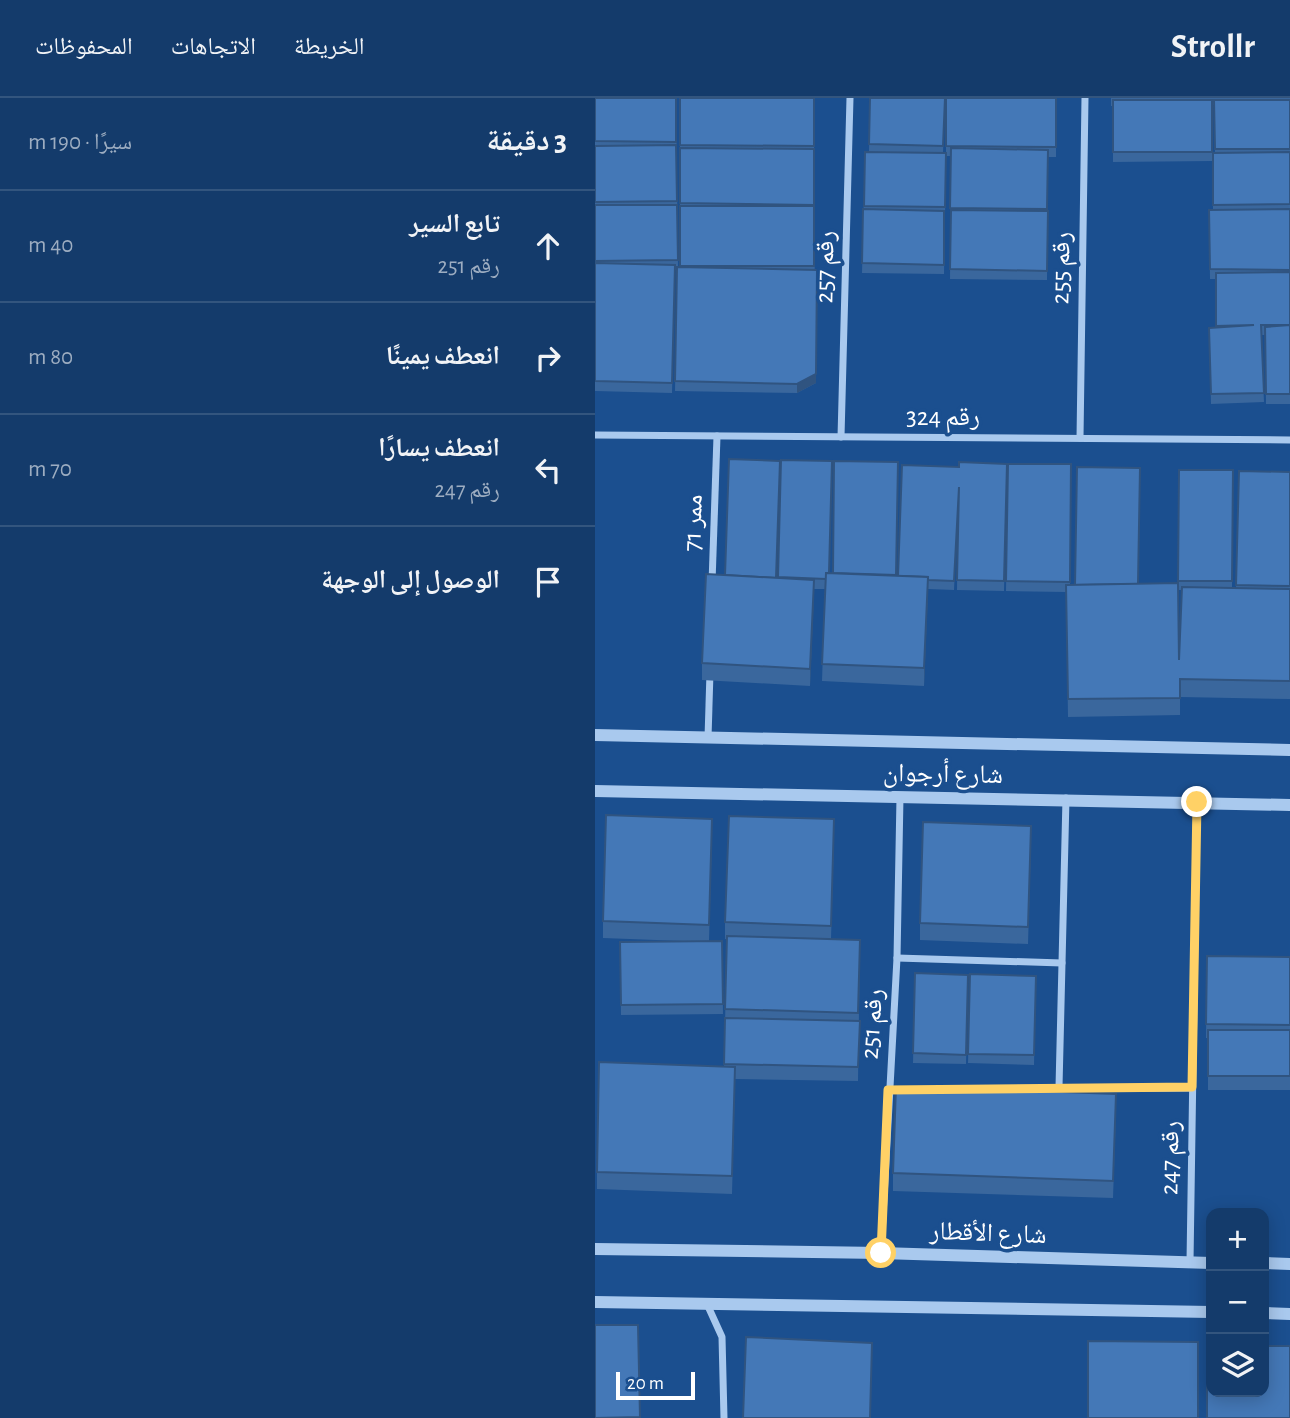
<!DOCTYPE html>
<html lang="ar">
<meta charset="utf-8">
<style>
:root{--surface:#143b6b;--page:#1d4271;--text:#f1f3f6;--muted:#9dadc1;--line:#33557e}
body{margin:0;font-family:"Alegreya Sans","Noto Naskh Arabic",sans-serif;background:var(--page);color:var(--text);direction:rtl}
.controls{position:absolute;right:21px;bottom:21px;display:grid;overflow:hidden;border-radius:14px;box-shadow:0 4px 18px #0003}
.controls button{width:63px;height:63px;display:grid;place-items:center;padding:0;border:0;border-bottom:2px solid var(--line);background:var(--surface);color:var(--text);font:35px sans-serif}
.scale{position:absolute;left:21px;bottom:18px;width:79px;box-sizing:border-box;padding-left:7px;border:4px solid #fff;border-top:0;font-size:19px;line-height:24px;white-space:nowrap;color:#fff;-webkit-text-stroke:5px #1b4f8f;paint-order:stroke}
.stop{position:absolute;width:21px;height:21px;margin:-16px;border:5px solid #ffd166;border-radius:50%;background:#fff}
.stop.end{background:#ffd166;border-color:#fff;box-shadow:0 2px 7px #0008}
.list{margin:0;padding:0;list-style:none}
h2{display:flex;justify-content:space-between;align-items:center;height:91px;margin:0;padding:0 28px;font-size:30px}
h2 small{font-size:23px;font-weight:400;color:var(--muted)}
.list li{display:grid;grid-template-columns:46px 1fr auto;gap:21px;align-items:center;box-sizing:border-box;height:112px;padding:0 28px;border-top:2px solid var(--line)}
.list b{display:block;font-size:26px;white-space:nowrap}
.list p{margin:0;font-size:23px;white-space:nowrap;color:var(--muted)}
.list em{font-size:23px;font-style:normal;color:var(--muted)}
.icon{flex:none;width:38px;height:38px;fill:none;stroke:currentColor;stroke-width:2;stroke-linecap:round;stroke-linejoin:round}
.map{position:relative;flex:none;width:695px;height:1320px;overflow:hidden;direction:ltr}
header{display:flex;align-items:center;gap:42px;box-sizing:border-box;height:98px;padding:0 35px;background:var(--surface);border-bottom:2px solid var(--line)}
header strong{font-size:33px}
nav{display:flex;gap:38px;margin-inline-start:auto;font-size:24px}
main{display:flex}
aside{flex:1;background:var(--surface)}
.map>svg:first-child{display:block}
</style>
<header>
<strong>Strollr</strong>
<nav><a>الخريطة</a><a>الاتجاهات</a><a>المحفوظات</a></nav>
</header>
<main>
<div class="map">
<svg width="695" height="1320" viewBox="0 0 695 1320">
<rect width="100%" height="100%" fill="#1b4f8f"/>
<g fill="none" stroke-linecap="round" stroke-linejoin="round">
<g stroke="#a9c9ee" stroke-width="7">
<polyline points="0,337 695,342"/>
<polyline points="246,339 255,0"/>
<polyline points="485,340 490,0"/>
<polyline points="117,485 122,338"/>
<polyline points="113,640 115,574"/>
<polyline points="302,860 467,865"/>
<polyline points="464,989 471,700"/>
<polyline points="368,991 597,990"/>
<polyline points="286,1155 302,860 305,699"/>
<polyline points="595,1164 602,704"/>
<polyline points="112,1206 127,1239 129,1320"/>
</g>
<g stroke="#a9c9ee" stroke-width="12">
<polyline points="0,637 695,652"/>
<polyline points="0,693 695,707"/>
<polyline points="0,1151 286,1155 616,1165"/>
<polyline points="669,1165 695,1166"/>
<polyline points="0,1204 616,1214"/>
<polyline points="669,1215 695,1216"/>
</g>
</g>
<g fill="#3a679d" fill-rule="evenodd">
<polygon points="0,0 81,0 83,169 85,169 85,0 219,0 219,108 221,285 202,295 80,293 82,172 80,172 77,295 0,293"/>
<polygon points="275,0 350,0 348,55 351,55 351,0 461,0 461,59 453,59 452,182 355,181 356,58 351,58 349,176 267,175 270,54 274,54"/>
<polygon points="516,0 695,0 695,306 671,306 670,237 666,237 669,304 616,306 614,230 621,230 621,181 615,181 614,122 618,112 618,55 620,55 619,7 617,7 617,63 518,64 518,8 516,8"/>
<polygon points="412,366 409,493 362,492 363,407 359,492 333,491 329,588 227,583 230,491 219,491 215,588 107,582 107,565 181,480 234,475 303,478 364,369"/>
<path d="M413,366H476L475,487L583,485L584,372H638L637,490H641L644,373L695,374V601L585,599V617L473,619L471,494L411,493ZM583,492H587L584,562Z"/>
<polygon points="117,738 114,843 127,843 128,916 26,917 25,844 87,843 8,840 8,823"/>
<polygon points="239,739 236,841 265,842 263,983 140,981 137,1096 2,1091 2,1074 129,968 132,841 130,841 130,824"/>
<polygon points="436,745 433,846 325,842 325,825"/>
<polygon points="612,858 695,859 695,992 613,992 613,940 611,940"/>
<polygon points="320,875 373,877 371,966 318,965"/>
<polygon points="375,876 441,878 439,967 373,965"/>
<polygon points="521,1013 518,1100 298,1093 298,1075"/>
</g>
<g fill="#305480">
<polygon points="222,182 221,285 202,295 202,286"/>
<polygon points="333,479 333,496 329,588 329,570"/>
<polygon points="219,482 219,500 215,588 215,571"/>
</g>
<g fill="#4478b7" stroke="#305480" stroke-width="2">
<polygon points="0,0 81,0 81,44 0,43"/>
<polygon points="85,0 219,0 219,48 85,47"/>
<polygon points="275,0 350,0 348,48 274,46"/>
<polygon points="351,0 461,0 461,49 351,48"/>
<rect x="518" y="2" width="99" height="52"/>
<polygon points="619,2 695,2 695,51 620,51"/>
<polygon points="81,47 82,103 0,104 0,48"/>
<polygon points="85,50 219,51 219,107 85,105"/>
<polygon points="356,50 453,52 452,111 355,110"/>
<polygon points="270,54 351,55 350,109 269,108"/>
<polygon points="695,54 695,106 618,107 618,55"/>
<polygon points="0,107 82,107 83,162 0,163"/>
<rect x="85" y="108" width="134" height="60"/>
<polygon points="268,111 349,113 349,167 267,165"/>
<polygon points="695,111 695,172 615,171 614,112"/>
<polygon points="356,112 453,113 452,173 355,171"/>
<polygon points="0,165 80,167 77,285 0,283"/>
<polygon points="82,169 222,172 221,276 202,286 80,283"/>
<polygon points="695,174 695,227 666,227 669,295 616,296 614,230 659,227 621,228 621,175"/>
<polygon points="695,227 695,296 671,296 670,229"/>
<polygon points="134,361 185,363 181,480 130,477"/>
<polygon points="186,362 237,363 234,475 231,475 231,481 183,479"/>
<polygon points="239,363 303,364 301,477 238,475"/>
<polygon points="364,364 412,366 409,483 362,482 364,389 359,483 333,482 333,479 303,478 307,367 364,369"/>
<polygon points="413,366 476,366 475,484 411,483"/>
<polygon points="482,369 545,370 543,486 480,487"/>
<polygon points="584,372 638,372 637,483 583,483"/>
<polygon points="644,373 695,374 695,488 641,487"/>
<polygon points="231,475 333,479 329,570 227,566"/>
<polygon points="111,476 219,482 215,571 107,565"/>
<polygon points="583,485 584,562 587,489 695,491 695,583 585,581 585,600 473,601 471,487"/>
<polygon points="11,717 117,721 114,827 8,823"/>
<polygon points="134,718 239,721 236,828 130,824"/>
<polygon points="328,724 436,728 433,829 325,825"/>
<polygon points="132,838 265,842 263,915 130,911"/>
<polygon points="127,843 128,906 26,907 25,844"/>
<polygon points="612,858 695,859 695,927 611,926"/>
<polygon points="320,875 373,877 371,957 318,955"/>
<polygon points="375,876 441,878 439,957 373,956"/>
<polygon points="130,920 265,923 263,969 129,966"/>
<rect x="613" y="932" width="82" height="46"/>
<polygon points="4,964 140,969 137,1078 2,1074"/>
<polygon points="301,988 521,996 518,1083 298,1075"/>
<polygon points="0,1227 43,1227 45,1319 0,1320"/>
<polygon points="151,1239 277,1245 275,1320 148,1320"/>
<polygon points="493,1243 603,1244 603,1320 493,1320"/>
<polygon points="612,1247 616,1247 616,1294 669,1294 669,1248 695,1248 695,1320 612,1320"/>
</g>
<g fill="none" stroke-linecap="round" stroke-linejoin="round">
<polyline stroke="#ffd166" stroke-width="9" points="286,1155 293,992 597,989 602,704"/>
</g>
<g text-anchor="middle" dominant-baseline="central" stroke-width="7" stroke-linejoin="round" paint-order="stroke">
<g font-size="26" fill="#fff" stroke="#1b4f8f">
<text transform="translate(230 169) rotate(-89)">رقم 257</text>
<text transform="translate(466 170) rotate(-89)">رقم 255</text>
<text x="348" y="319">رقم 324</text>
<text transform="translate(98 425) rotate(-88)">ممر 71</text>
<text transform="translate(348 676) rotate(1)">شارع أرجوان</text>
<text transform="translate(277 926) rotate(-86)">رقم 251</text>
<text transform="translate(575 1060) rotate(-89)">رقم 247</text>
<text transform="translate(393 1135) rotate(2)">شارع الأقطار</text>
</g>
</g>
</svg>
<div class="controls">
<button>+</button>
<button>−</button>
<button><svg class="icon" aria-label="layers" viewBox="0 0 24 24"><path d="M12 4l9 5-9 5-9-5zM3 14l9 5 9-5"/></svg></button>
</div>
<div class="scale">20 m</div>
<div class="stop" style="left:286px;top:1155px"></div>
<div class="stop end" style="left:602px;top:704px"></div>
</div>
<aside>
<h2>3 دقيقة<small>سيرًا · 190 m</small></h2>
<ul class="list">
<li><svg class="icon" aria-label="ahead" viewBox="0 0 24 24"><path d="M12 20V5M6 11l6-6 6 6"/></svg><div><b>تابع السير</b><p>رقم 251</p></div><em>40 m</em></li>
<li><svg class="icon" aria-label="right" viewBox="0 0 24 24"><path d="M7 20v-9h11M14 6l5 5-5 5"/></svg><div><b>انعطف يمينًا</b></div><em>80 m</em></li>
<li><svg class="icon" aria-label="left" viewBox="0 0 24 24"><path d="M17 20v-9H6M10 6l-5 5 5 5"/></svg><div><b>انعطف يسارًا</b><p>رقم 247</p></div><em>70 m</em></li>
<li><svg class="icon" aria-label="arrive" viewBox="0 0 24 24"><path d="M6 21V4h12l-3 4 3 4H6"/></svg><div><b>الوصول إلى الوجهة</b></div></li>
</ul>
</aside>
</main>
